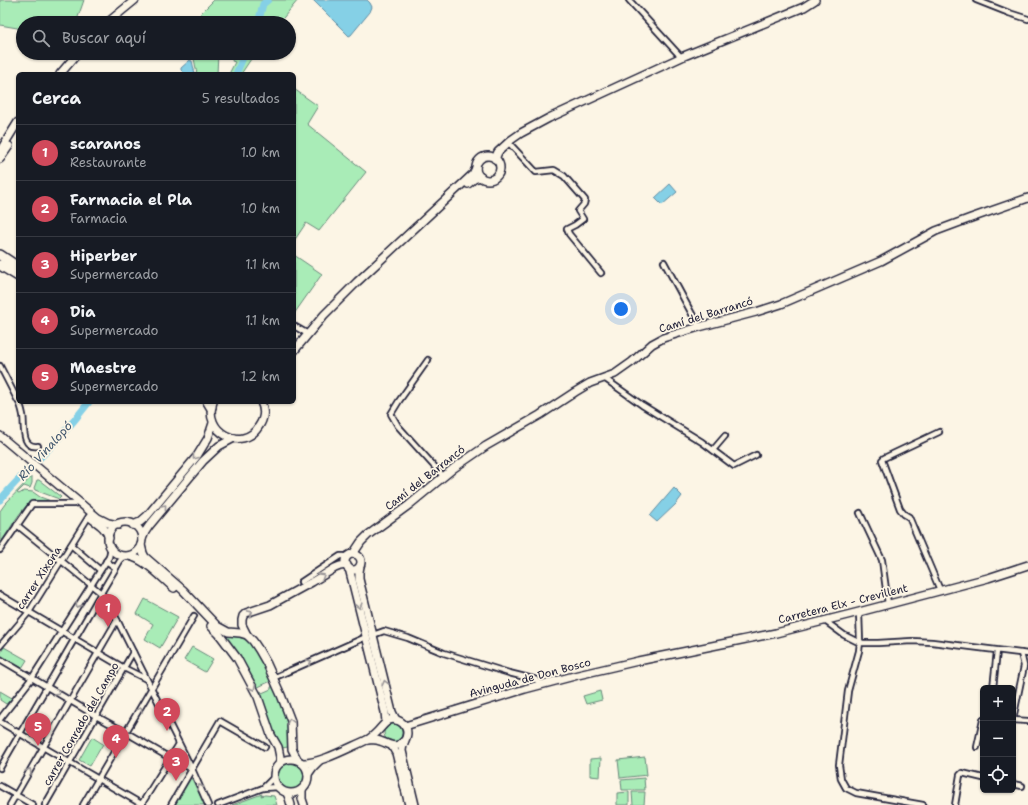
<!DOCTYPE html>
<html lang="es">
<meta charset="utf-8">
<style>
:root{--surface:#171b24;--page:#242831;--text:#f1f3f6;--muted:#9ea1a6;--line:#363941;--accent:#d1495b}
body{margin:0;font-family:"Shantell Sans",sans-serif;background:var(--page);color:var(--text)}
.controls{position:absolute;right:12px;bottom:12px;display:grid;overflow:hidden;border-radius:6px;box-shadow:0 1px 3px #0004}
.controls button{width:36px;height:36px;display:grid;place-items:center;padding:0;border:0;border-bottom:1px solid var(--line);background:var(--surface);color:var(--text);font:20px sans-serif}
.you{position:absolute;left:621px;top:309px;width:14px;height:14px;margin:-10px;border:3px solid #fff;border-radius:50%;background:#1a73e8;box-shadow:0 0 0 6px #1a73e833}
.badge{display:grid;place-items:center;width:26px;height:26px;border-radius:50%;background:var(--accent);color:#fff;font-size:13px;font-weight:700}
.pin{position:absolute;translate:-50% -33px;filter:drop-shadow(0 1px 2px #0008)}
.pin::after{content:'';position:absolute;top:21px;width:14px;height:12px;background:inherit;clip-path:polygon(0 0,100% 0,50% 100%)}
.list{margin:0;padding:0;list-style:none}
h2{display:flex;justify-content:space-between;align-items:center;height:52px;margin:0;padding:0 16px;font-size:17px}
h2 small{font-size:13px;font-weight:400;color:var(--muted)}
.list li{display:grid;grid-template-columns:26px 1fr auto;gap:12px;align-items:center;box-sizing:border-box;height:56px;padding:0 16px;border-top:1px solid var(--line)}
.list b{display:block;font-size:15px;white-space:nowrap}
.list p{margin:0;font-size:13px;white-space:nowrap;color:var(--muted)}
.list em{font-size:13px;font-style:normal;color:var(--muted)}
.icon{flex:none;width:22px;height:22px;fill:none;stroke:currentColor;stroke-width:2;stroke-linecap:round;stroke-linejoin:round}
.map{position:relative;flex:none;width:1028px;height:805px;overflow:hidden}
.search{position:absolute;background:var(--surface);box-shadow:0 1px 3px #0004;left:16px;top:16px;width:280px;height:44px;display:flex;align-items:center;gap:10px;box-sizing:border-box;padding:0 14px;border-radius:22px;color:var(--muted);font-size:15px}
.panel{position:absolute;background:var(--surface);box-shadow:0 1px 3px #0004;left:16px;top:72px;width:280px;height:332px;border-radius:6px}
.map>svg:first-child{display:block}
</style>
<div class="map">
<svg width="1028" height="805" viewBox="0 0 1028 805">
<rect width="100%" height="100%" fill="#fcf5e5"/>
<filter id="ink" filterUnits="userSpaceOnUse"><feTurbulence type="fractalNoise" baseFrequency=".025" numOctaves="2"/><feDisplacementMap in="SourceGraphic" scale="8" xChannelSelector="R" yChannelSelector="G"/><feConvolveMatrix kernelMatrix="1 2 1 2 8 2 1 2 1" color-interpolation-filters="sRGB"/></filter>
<g filter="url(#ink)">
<g fill="#a9ecb7" stroke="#668779">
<polygon points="0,0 84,0 76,23 65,21 59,18 58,23 23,23 23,29 0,25"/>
<polygon points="214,0 298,0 279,23 198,23 201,13"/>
<polygon points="193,53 218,53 217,74 197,74"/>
<polygon points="234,53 255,53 241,74 229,74 235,62 232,61"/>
<polygon points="294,89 318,106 307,124 366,172 319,231 306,223 294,241"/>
<polygon points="294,255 322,274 294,314"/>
<path d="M30,478H32V483L30,488L24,486L17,493L19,494L24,491L33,492L40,497L51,501L56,503L33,500C20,509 9,531 0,544V511L5,504Z"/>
<polygon points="37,480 39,480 61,497 59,499 35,490 34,488"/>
<polygon points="145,599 178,617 160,648 145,639 153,624 137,614"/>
<path d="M222,635C229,636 238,636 244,639C256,645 265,669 271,681L256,688Z"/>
<polygon points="4,647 27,660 22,668 0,656 0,654"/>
<polygon points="192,647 213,659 205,672 184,660"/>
<polygon points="273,686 284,710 288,727 288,747 282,748 273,733 259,692 261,691 262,693 271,689 271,687"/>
<polygon points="0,691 12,698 6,704 0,700"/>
<polygon points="600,691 602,700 586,704 583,696"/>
<circle cx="393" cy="733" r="9"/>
<polygon points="92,737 103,744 90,766 79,760"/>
<polygon points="645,757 647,775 620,778 618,760"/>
<polygon points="601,758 600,777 590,776 590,759"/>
<circle cx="291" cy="776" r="14"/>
<polygon points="188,778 191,778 193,781 205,805 172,805"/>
<polygon points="644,778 645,790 622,790 621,780"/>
<polygon points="629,792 629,805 617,805 617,793"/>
<polygon points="632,792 645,792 644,805 633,805"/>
<polygon points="262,794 261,796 265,795 274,796 277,805 232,805"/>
</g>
<g fill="#85d0e6" stroke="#5d8aa2">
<polygon points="313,0 367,0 370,3 372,7 370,12 351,35 349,36"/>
<polygon points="190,60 192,61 195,74 185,74 181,70 181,68"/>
<polygon points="670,184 677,192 662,205 655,198"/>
<polygon points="674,488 682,496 676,504 657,522 650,516"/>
</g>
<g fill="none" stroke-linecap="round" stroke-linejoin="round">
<g stroke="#85d0e6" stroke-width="7">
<polyline points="258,23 263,4 268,0"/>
<polyline points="236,74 245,53"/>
<path d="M0,500C18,478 39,460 57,440C68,428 79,415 89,402"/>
</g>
<g stroke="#22223b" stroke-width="8">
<g id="street">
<polyline points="629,0 681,57"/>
<polyline points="976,0 1009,13 1028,19"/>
<polyline points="509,143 536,172 554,170 564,176 585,200 584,204 578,211 583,219 575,225 567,229 569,234 601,273"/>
<polyline points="664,262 699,327"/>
<polyline points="294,326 308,334"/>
<polyline points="428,360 399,401 391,414 398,426 443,476"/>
<polyline points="0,366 18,401"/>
<polyline points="604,378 642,405 702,442 734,466 756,455"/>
<path d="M19,402C21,406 22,410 23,415C25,424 20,449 38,446"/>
<polyline points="939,432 884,458 882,460 900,509 904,514 909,517 940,590"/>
<polyline points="713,450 725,436"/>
<polyline points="860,513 882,560 888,604"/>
<polyline points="17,525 101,593 107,600 192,769 208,805"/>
<polyline points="71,545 100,570"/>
<polyline points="0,550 32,504 74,504"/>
<polyline points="106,561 116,568"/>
<polyline points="301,582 340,556 344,556 347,558"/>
<polyline points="0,595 124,668 146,679"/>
<polyline points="859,612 860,642 859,651 848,691 839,765 841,779 846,788 856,793 923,805"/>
<polyline points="825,621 844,635 856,641 863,643 878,643 912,641 932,642 1028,654"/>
<polyline points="373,635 384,631 408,638 444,653 509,673 537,680 541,685"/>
<polyline points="0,646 29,612 89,516"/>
<polyline points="0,659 96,716 127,733 170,758 192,769"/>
<polyline points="273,678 366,637"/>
<polyline points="993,688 997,651"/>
<polyline points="0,719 32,678 109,557 111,547"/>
<polyline points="1013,719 1024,666 1021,653"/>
<polyline points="1013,720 1028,721"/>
<polyline points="0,722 143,805"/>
<polyline points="977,747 983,720"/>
<polyline points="0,768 101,593 120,561 125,556"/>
<polyline points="1013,784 1022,786"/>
<polyline points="0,786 33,805"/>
<polyline points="263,788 274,777"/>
<polyline points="10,805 117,620"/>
<polyline points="45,805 133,652"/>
<polyline points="83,805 194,616"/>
<polyline points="141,805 179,744"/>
<polyline points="171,805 220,721 265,747"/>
<polyline points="218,805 263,788 279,787"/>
<polyline points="955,805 960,775 962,773 983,778"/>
</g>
</g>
<g stroke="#22223b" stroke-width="10">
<g id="secondary">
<polyline points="107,23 135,0"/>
<polyline points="60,74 78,53"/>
<polyline points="0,151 18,122"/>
<circle cx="488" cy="168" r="12"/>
<polyline points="0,159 9,146"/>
<polyline points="495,159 498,152 511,140 521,133 549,118 684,56 804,7 815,0"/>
<polyline points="468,184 474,179 481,177"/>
<polyline points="294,351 324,315 357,282 473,174 476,168"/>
<path d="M213,402C202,432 243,453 259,426C264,419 265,410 261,402"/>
<polyline points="133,525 140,522 147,516 197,456 208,438 213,423"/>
<polyline points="142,539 145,532 149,526 203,461 219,446 234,438"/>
<polyline points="353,554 361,542 368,535 409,505 454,468 486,446 540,415 575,392 590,383 615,374 632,362 652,344 663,338 699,327 756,312 781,304 881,261 936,231 971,218 1028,198"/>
<circle cx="353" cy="562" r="8"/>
<polyline points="360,566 359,572 359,579 392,712 396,720"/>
<polyline points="349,568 385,712 386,722"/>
<polyline points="247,635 242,625 242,620 243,616 246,613 270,605 312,582 335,568 340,566 347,565"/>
<polyline points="405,726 525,689 578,675 638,661 776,633 859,612 988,578 1028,565"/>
<path d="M367,740C371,738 374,735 377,732C384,725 389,714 401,722C404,724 407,728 407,733C407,739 402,744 402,751L415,805"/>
<polyline points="392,746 396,753 409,805"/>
<path d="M302,763C320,764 350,747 367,740C372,740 376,739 380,741C390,744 395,750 404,741"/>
<polyline points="308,774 313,767 319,761"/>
</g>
</g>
<g stroke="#22223b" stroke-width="10">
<g id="primary">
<polyline points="0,436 98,518 108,523 118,525"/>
<path d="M92,519C99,524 107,529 109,538"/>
<circle cx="125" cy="539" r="17"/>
<polyline points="141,545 143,553 145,557 183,590 217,626 228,632 240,633 247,635 253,641 259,650 267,664 281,695 291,721 292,749 297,759"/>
<path d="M129,556C145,559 162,578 174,588"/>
<polyline points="211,626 219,634 237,658 258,697 271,735 278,747 280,757 280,763"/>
<circle cx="291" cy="776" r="17"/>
<polyline points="302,790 302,799 304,805"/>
<polyline points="287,793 289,798 291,805"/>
</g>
</g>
<g stroke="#22223b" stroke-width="12">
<g id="highway">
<polyline points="0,255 18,267"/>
<polyline points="0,265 18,276"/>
<polyline points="208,402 211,407"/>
</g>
</g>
<use href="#street" stroke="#fcf5e5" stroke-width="4.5"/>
<use href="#secondary" stroke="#fcf5e5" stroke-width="7"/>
<use href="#primary" stroke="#fcf5e5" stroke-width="7"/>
<use href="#highway" stroke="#fcf5e5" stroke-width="9"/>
</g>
<defs><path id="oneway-chevron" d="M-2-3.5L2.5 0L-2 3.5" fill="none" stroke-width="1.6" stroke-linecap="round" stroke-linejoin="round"/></defs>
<g stroke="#9a9698">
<use href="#oneway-chevron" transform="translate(195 457) rotate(128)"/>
<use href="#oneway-chevron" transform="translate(164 507) rotate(-50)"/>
<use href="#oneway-chevron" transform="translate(322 576) rotate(-31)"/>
<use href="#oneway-chevron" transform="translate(78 605) rotate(122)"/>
<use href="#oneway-chevron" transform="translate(359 606) rotate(76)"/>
<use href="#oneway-chevron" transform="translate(250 613) rotate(-26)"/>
<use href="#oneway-chevron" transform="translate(309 662) rotate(-24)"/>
<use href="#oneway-chevron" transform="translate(385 683) rotate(-104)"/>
<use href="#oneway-chevron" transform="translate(253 688) rotate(63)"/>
<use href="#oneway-chevron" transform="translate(57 693) rotate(31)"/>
<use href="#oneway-chevron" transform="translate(140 710) rotate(-60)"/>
<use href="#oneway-chevron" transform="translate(290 721) rotate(-103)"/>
<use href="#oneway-chevron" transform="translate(29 771) rotate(-60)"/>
<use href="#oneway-chevron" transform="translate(200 787) rotate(-115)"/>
</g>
</g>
<g text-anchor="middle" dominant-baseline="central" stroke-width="3.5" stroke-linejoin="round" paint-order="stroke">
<g font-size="11" fill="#22223b" stroke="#fcf5e5">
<text transform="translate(706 315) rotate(-17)">Camí del Barrancó</text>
<text transform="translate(425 478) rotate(-38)">Camí del Barrancó</text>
<text transform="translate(39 578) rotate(-57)">carrer Xixona</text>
<text transform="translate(843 604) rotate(-14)">Carretera Elx - Crevillent</text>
<text transform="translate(530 678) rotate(-15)">Avinguda de Don Bosco</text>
<text transform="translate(81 724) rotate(-60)">carrer Conrado del Campo</text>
</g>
<g font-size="12" font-style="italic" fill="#40566e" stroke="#fcf5e5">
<text transform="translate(45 451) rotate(-48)">Río Vinalopó</text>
</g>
</g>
</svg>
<div class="controls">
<button>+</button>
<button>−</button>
<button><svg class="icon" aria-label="locate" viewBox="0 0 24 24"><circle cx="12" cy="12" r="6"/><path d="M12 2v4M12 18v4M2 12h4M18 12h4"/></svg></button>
</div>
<div class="you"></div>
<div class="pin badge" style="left:108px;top:627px">1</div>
<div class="pin badge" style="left:167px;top:731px">2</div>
<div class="pin badge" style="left:176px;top:781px">3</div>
<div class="pin badge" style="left:116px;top:758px">4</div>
<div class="pin badge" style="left:38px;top:746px">5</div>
<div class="search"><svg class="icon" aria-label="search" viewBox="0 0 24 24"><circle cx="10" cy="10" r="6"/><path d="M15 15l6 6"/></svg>Buscar aquí</div>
<section class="panel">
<h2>Cerca<small>5 resultados</small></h2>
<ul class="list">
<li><span class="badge">1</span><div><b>scaranos</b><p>Restaurante</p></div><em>1.0 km</em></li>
<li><span class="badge">2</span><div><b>Farmacia el Pla</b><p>Farmacia</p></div><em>1.0 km</em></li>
<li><span class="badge">3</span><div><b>Hiperber</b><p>Supermercado</p></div><em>1.1 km</em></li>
<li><span class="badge">4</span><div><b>Dia</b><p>Supermercado</p></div><em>1.1 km</em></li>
<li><span class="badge">5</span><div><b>Maestre</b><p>Supermercado</p></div><em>1.2 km</em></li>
</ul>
</section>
</div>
